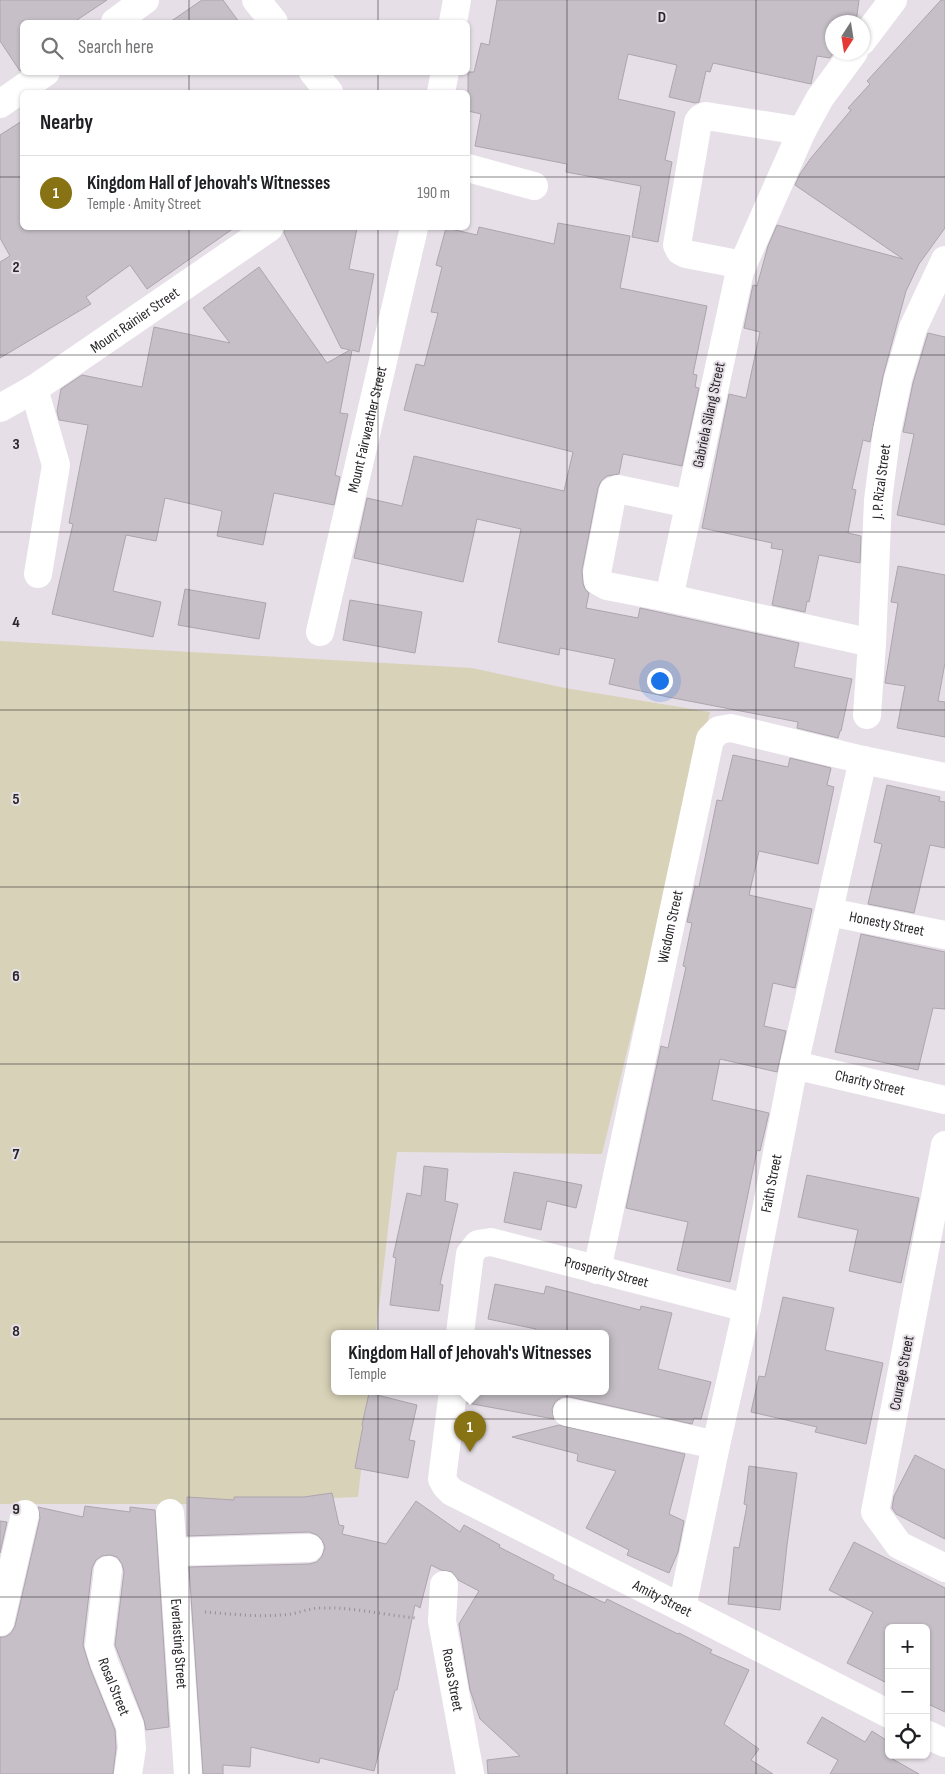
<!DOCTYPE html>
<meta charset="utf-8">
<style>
:root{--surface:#fff;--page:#f6f6f6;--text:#202124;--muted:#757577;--line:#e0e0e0;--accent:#877214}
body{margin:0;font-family:"Sofia Sans Condensed",sans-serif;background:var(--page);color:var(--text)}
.controls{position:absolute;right:15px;bottom:15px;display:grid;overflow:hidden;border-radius:8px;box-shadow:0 1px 4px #0004}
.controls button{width:45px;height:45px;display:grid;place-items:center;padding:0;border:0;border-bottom:1px solid var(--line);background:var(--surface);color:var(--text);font:25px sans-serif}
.compass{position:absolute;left:825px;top:15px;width:45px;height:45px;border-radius:50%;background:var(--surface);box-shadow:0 1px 4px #0004;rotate:192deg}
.you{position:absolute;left:659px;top:680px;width:18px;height:18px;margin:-12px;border:4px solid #fff;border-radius:50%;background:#1a73e8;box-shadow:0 0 0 8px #1a73e833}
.badge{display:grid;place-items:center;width:32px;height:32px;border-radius:50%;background:var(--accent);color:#fff;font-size:16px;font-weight:700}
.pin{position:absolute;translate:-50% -41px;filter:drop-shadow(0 1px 2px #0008)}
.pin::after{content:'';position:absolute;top:26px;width:18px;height:15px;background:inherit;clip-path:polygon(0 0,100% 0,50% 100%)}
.popup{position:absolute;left:331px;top:1330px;width:278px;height:65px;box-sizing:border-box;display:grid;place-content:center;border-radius:8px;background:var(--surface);filter:drop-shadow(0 1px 4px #0005);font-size:16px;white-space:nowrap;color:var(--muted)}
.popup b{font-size:19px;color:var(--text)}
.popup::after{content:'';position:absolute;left:50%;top:100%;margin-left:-10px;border:10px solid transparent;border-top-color:var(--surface)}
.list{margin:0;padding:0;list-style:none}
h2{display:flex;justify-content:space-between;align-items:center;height:65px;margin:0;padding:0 20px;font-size:21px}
h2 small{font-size:16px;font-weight:400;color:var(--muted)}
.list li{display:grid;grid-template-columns:32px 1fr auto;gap:15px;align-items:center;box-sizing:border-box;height:75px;padding:0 20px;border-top:1px solid var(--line)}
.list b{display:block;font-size:19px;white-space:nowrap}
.list p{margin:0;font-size:16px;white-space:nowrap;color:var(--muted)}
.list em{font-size:16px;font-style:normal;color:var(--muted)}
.icon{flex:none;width:28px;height:28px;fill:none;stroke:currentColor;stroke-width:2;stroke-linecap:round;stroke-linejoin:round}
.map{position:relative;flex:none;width:945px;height:1774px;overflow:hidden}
.search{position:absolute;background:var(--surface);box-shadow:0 1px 4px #0004;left:20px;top:20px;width:450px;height:55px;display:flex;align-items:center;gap:12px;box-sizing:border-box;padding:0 18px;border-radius:8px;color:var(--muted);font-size:19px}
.panel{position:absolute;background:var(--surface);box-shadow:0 1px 4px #0004;left:20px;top:90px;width:450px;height:140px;border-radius:8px}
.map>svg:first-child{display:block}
</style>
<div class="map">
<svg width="945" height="1774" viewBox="0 0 945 1774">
<rect width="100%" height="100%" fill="#e6dfe7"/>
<polygon fill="#d8d2b8" points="0,641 472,668 565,688 710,712 602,1154 397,1152 376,1333 335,1333 335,1391 370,1391 358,1497 184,1504 0,1504"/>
<g fill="#c6bfc7" stroke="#aca5ad">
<polygon points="0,0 107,0 74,22 22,22 22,69 20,71 0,41"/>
<polygon points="202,0 223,0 239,22 170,22"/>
<polygon points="497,0 859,0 856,22 832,22 832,52 834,52 830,58 817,56 811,84 713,63 710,72 706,71 699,102 695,103 669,97 677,65 628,54 618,99 675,112 665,160 672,162 658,242 632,237 641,186 566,172 567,164 475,146 481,114 468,111 468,72 474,72 481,43 489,45"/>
<polygon points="941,0 945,0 945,228 919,264 906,291 883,376 870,442 863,440 852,489 856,490 848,533 861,536 860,563 819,555 809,602 807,601 805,612 772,605 783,550 771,548 772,543 702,528 729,394 746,398 760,332 744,328 753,285 757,286 768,246 777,225 903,259 795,185 800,174 811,158 851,110 848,108 870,84 867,81"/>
<polygon points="22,121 22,228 234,228 147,289 130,265 86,297 91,304 0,358 0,262 10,256 0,238 0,135"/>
<polygon points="558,223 630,236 620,288 707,306 693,374 697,375 695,387 699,388 682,466 623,454 619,474 607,476 601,481 598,488 582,570 583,583 585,589 589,593 586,608 638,618 640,608 799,643 794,667 852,679 841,731 840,731 838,738 797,728 798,722 668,697 609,684 615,659 560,648 559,655 498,642 521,529 477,519 463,582 354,558 367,498 402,506 414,456 564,491 573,452 404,410 416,364 424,366 438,313 431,312 442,267 436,265 446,228 477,235 479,227 554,244"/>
<polygon points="285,228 357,228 349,269 374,274 359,352 352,350 340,413 348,414 335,475 340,477 334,505 274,493 263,545 217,536 222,511 165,498 156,541 126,535 113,591 161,602 153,637 52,614 73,524 69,523 88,425 59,420 57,411 61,389 82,375 142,387 154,327 230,343 203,308 259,267 327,363 350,350 341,348 284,233"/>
<polygon points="928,333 945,337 945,525 897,515 914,434 903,432 913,383"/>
<polygon points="898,566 945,575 945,663 938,701 945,702 945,737 897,728 905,686 885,683 898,603 891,602"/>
<polygon points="185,589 266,603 259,639 178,625"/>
<polygon points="350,600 422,612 415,653 343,640"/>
<polygon points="733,755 788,767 790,758 831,768 827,785 834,787 818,864 759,851 749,895 812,909 795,988 773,983 764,1026 786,1031 777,1072 720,1059 712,1100 769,1113 760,1151 757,1150 730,1282 677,1270 688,1222 626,1208 661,1046 668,1048 686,967 683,966 692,923 687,922 695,886 699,887 717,800 722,801"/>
<polygon points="887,785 940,797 939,801 945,802 945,848 930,845 914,913 868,904 882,844 874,842"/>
<polygon points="861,934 945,952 945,1009 933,1008 918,1070 835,1052"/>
<polygon points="424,1166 448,1169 445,1201 458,1204 440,1284 443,1285 439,1311 390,1305 396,1258 393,1257 407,1193 421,1196"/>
<polygon points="514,1172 582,1185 576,1208 547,1201 541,1230 504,1222"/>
<polygon points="807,1175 919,1198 901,1283 849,1271 858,1230 798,1217"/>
<polygon points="495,1284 544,1294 546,1286 640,1310 641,1306 672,1313 658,1369 711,1382 701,1419 694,1418 692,1424 570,1397 562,1397 555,1402 552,1409 554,1419 467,1403 468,1391 605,1391 605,1333 535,1333 536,1329 488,1319"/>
<polygon points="783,1297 834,1308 825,1350 883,1363 866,1444 815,1432 817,1427 751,1412 759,1376 765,1377"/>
<polygon points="369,1393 417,1405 409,1440 415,1441 408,1478 355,1468 363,1426 362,1425"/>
<polygon points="559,1425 685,1454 669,1514 684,1521 678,1552 669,1573 627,1555 629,1550 586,1528 616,1471 577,1461 578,1454 512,1437"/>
<polygon points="915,1455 945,1470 945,1539 896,1514 892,1508 894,1496"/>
<polygon points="749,1466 797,1473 787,1545 780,1610 728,1604 734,1547 739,1548 747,1505 744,1504"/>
<polygon points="332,1493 339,1525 344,1526 342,1534 386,1544 416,1501 460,1532 464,1525 500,1545 499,1547 554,1575 553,1579 605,1603 607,1599 678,1634 679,1633 712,1650 710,1653 749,1670 724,1724 759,1749 751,1760 773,1774 488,1774 487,1760 520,1756 480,1719 470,1690 459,1624 479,1591 458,1580 452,1572 441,1570 431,1565 420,1608 415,1605 397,1690 395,1690 374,1771 320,1758 319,1763 251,1747 250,1767 223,1765 223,1774 203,1774 189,1567 309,1564 317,1562 322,1556 325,1547 322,1540 317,1535 309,1532 187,1536 187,1497 234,1500 234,1497 304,1497"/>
<polygon points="85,1506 130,1512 130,1507 155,1510 169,1727 146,1730 144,1720 115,1645 124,1572 122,1564 117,1557 110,1555 102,1556 96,1560 92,1568 83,1645 90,1668 115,1730 116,1748 113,1774 0,1774 0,1637 5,1637 11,1633 15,1626 40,1518 38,1507 83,1517"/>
<polygon points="0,1521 7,1522 0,1553"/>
<polygon points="854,1542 945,1588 945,1712 926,1703 926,1628 889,1628 889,1684 847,1663 873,1612 829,1590"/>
<polygon points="822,1717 865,1742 872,1731 889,1742 889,1757 919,1774 830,1774 838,1760 807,1743"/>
</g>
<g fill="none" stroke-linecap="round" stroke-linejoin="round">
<path stroke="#938e94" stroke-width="3" stroke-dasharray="1 4" stroke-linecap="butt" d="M205,1612C230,1614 256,1617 281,1615C296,1615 307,1608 321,1608C355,1607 383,1615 416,1618"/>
<g stroke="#fff" stroke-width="28">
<polyline points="256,0 274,22"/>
<polyline points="115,22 145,0"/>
<polyline points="453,22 457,0"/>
<polyline points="862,41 893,0"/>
<polyline points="854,52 820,98 802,131 740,271 669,598 872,643"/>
<polyline points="313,72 329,92"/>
<polyline points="441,92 445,72"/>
<polyline points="0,104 46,72"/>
<polyline points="468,168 534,186"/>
<polyline points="743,265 686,254 680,251 677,245 698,122 701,118 706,116 802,131"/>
<polyline points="34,389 56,465 38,574"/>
<path id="s1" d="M0,408L34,389L269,228"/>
<polyline points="669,598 607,586 598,581 597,573 613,491 618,489 689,504"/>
<path id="s2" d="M320,632L414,228"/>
<path id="s3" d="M867,715L872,643L878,500L887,431L898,379L913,328L945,260"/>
<path id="s4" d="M829,912L945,935"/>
<path id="s5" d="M794,1065L945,1100"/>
<polyline points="945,1145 875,1512 899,1545 945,1568"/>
<path id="s6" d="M597,1270L710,739L719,730L731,728L863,760L945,777"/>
<path id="s7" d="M460,1333L470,1254L478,1244L491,1242L747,1308"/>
<path id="s8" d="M453,1391L442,1479L446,1486L452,1492L682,1608L889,1714"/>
<polyline points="567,1412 716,1445"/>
<path id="s9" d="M170,1513L188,1774"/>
<polyline points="173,1552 309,1548"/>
<path id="s10" d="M108,1570L99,1646L104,1662L130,1726L132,1748L128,1774"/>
<path id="s11" d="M444,1585L442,1621L470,1774"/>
<path id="s12" d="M682,1608L716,1445L747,1308L794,1065L863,760"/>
<polyline points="0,1622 25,1514"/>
<polyline points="926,1734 945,1743"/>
</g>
</g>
<path fill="none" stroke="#2a272a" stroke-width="1" stroke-opacity="0.55" d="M189,0V22M378,0V22M567,0V1774M756,0V1774M189,72V92M378,72V92M0,177H22M468,177H945M189,228V1774M378,228V1774M0,355H945M0,532H945M0,710H945M0,887H945M0,1064H945M0,1242H945M0,1419H945M0,1597H945"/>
<g text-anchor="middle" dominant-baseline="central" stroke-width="4" stroke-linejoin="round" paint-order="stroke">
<g font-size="15" fill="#2a272a" stroke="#e6dfe7">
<text stroke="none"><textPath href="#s1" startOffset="161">Mount Rainier Street</textPath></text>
<text transform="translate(709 415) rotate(-78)">Gabriela Silang Street</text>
<text stroke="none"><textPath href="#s2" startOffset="208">Mount Fairweather Street</textPath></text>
<text stroke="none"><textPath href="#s3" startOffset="234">J. P. Rizal Street</textPath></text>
<text stroke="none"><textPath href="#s4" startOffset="59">Honesty Street</textPath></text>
<text stroke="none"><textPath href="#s6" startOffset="351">Wisdom Street</textPath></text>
<text stroke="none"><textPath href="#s5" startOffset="78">Charity Street</textPath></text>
<text stroke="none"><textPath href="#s12" startOffset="434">Faith Street</textPath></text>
<text stroke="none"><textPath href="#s7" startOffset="225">Prosperity Street</textPath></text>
<text transform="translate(902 1373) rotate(-79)">Courage Street</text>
<text stroke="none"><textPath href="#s8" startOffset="341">Amity Street</textPath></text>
<text stroke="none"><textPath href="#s9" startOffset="131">Everlasting Street</textPath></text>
<text stroke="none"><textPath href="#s11" startOffset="96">Rosas Street</textPath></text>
<text stroke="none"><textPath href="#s10" startOffset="120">Rosal Street</textPath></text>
</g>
</g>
<g font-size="16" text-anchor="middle" font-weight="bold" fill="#2a272a" stroke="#e6dfe7" stroke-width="4" stroke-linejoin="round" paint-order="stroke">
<text x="662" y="22">D</text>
<text x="16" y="272">2</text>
<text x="16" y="449">3</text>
<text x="16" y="627">4</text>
<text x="16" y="804">5</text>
<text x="16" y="981">6</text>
<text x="16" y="1159">7</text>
<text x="16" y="1336">8</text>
<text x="16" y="1514">9</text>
</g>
</svg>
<div class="controls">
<button>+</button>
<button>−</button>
<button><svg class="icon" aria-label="locate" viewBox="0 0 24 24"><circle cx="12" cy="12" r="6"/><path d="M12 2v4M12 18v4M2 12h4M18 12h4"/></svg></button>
</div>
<svg class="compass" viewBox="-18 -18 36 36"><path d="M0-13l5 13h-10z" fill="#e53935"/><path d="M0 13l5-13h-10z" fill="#757577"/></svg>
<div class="you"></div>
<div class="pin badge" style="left:470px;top:1452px">1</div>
<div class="popup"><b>Kingdom Hall of Jehovah's Witnesses</b>Temple</div>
<div class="search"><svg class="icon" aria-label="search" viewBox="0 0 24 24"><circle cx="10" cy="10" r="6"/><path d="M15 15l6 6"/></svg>Search here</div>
<section class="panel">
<h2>Nearby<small></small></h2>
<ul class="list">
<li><span class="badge">1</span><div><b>Kingdom Hall of Jehovah's Witnesses</b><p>Temple · Amity Street</p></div><em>190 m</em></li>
</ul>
</section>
</div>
